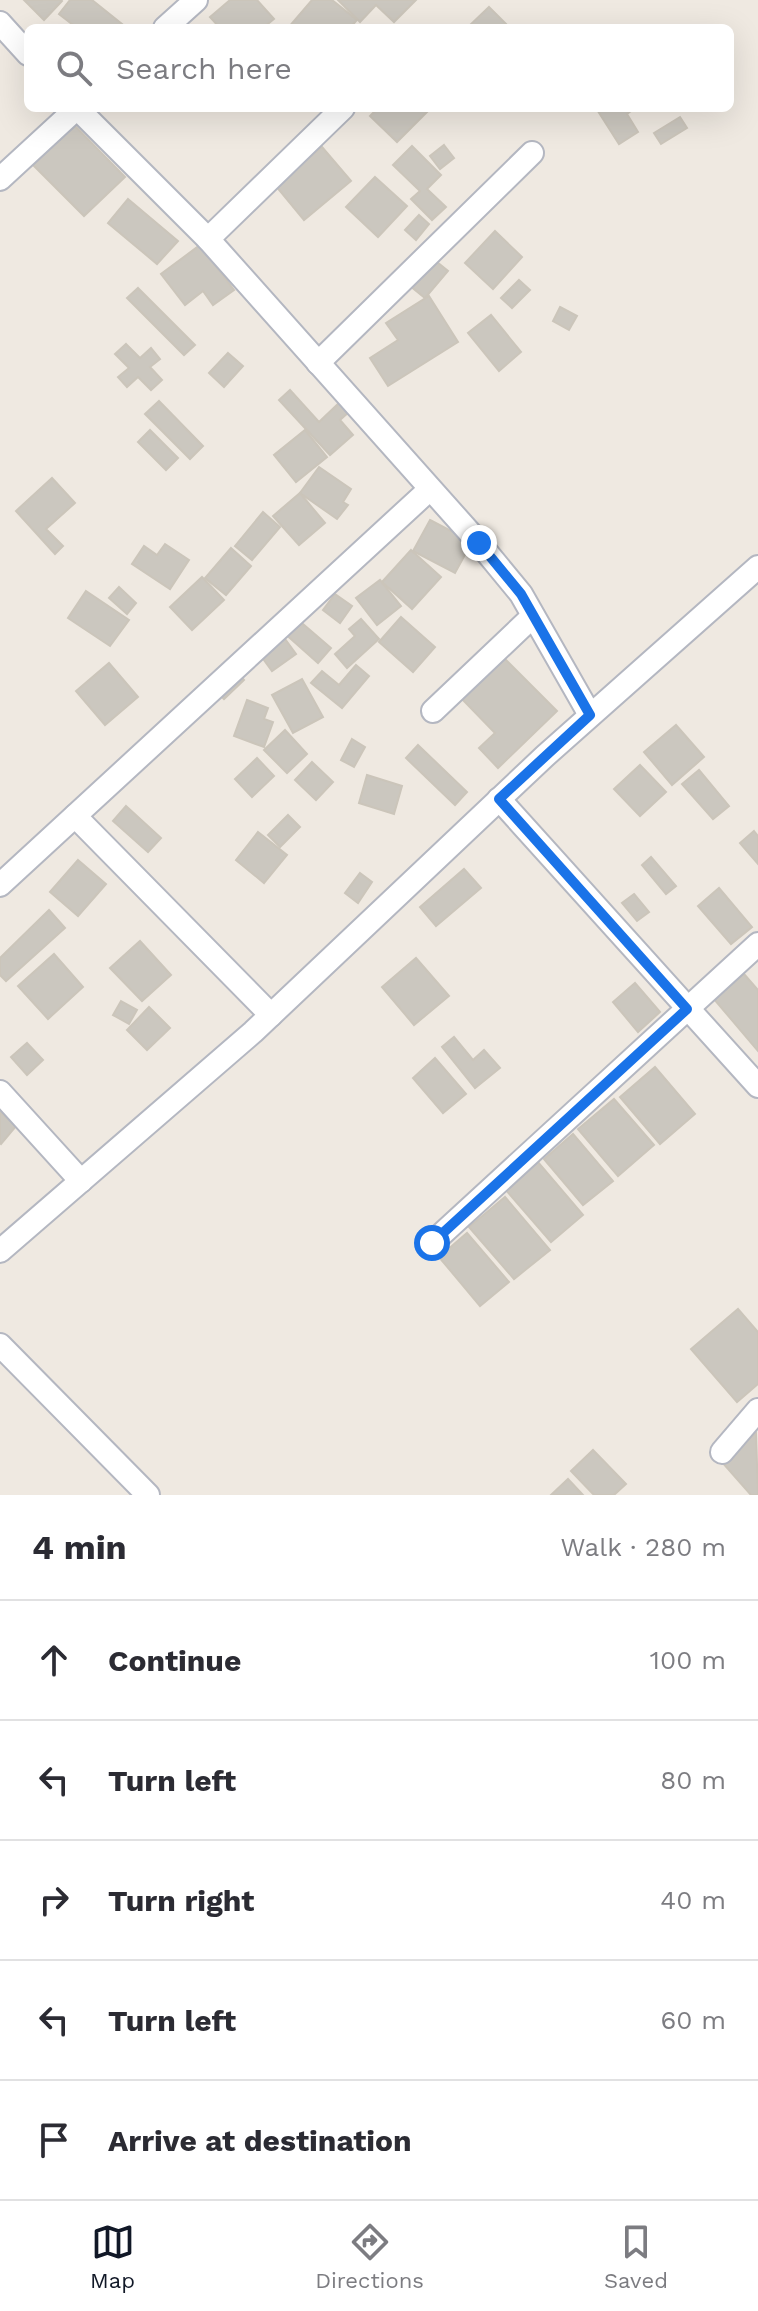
<!DOCTYPE html>
<meta charset="utf-8">
<style>
:root{--surface:#fff;--page:#f7f7f7;--text:#2b2b33;--muted:#7c7c81;--line:#e1e1e2;--accent:#111827}
body{margin:0;font-family:"Work Sans",sans-serif;background:var(--page);color:var(--text)}
.stop{position:absolute;width:24px;height:24px;margin:-18px;border:6px solid #1a73e8;border-radius:50%;background:#fff}
.stop.end{background:#1a73e8;border-color:#fff;box-shadow:0 2px 8px #0008}
.list{margin:0;padding:0;list-style:none}
h2{display:flex;justify-content:space-between;align-items:center;height:104px;margin:0;padding:0 32px;font-size:34px}
h2 small{font-size:26px;font-weight:400;color:var(--muted)}
.list li{display:grid;grid-template-columns:52px 1fr auto;gap:24px;align-items:center;box-sizing:border-box;height:120px;padding:0 32px;border-top:2px solid var(--line)}
.list b{display:block;font-size:30px;white-space:nowrap}
.list em{font-size:26px;font-style:normal;color:var(--muted)}
.icon{flex:none;width:44px;height:44px;fill:none;stroke:currentColor;stroke-width:2;stroke-linecap:round;stroke-linejoin:round}
.map{position:relative;flex:none;width:758px;height:1495px;overflow:hidden}
.search{position:absolute;background:var(--surface);box-shadow:0 8px 32px #0002;left:24px;right:24px;top:24px;height:88px;display:flex;align-items:center;gap:20px;box-sizing:border-box;padding:0 28px;border-radius:12px;color:var(--muted);font-size:30px}
.sheet{height:704px;background:var(--surface)}
nav{display:flex;justify-content:space-around;align-items:center;box-sizing:border-box;height:112px;border-top:2px solid var(--line);background:var(--surface);font-size:22px;color:var(--muted)}
nav a{display:grid;justify-items:center;gap:4px}
nav .on{color:var(--accent)}
.map>svg:first-child{display:block}
</style>
<div class="map">
<svg width="758" height="1495" viewBox="0 0 758 1495">
<rect width="100%" height="100%" fill="#efe9e1"/>
<g fill="#cbc7bf" stroke="#cbc5ba" stroke-width="2">
<polygon points="24,0 61,0 62,1 44,20"/>
<polygon points="70,0 92,0 127,28 77,28 59,14"/>
<polygon points="230,0 257,0 274,19 263,28 220,28 210,17"/>
<polygon points="312,0 332,0 357,20 350,28 288,28"/>
<polygon points="338,0 416,0 394,22 376,5 360,22"/>
<polygon points="489,7 510,28 467,28"/>
<polygon points="378,108 431,108 397,142 370,116"/>
<polygon points="596,108 635,108 627,114 638,132 619,144"/>
<polygon points="680,117 687,128 661,144 654,133"/>
<polygon points="74,125 125,177 84,216 33,165"/>
<polygon points="444,145 454,158 440,169 430,156"/>
<polygon points="412,146 441,175 427,189 446,207 432,220 411,199 420,191 393,165"/>
<polygon points="322,147 351,181 304,220 275,185"/>
<polygon points="375,177 407,206 378,237 346,207"/>
<polygon points="128,199 178,241 157,264 108,223"/>
<polygon points="419,215 429,224 416,240 405,230"/>
<polygon points="495,231 522,257 493,289 465,263"/>
<polygon points="200,245 234,290 213,305 203,291 185,305 161,274"/>
<polygon points="432,258 448,271 425,298 409,285"/>
<polygon points="519,280 530,290 512,308 501,298"/>
<polygon points="138,288 195,345 184,355 127,298"/>
<polygon points="429,296 458,342 388,386 370,358 398,340 386,323"/>
<polygon points="560,307 577,316 569,330 553,321"/>
<polygon points="491,315 521,352 499,371 468,333"/>
<polygon points="126,344 140,358 151,348 160,359 150,367 162,380 151,390 138,377 127,387 118,377 129,368 115,354"/>
<polygon points="228,353 243,366 224,387 209,373"/>
<polygon points="290,390 319,422 340,402 349,412 340,420 353,435 330,455 279,400"/>
<polygon points="159,401 203,446 190,459 145,414"/>
<polygon points="150,430 178,458 166,470 138,442"/>
<polygon points="305,430 327,457 296,482 274,455"/>
<polygon points="319,467 351,489 343,502 348,505 337,519 300,493"/>
<polygon points="52,478 75,503 46,529 63,546 55,554 16,511"/>
<polygon points="300,493 325,523 299,545 273,516"/>
<polygon points="263,512 280,527 252,560 235,546"/>
<polygon points="430,520 472,542 455,573 413,551"/>
<polygon points="165,544 189,560 170,589 132,564 144,546 157,555"/>
<polygon points="231,548 251,566 226,595 205,578"/>
<polygon points="411,550 441,577 412,609 382,582"/>
<polygon points="202,577 224,600 192,630 170,607"/>
<polygon points="380,580 401,606 377,625 356,598"/>
<polygon points="119,587 136,603 127,614 109,598"/>
<polygon points="86,591 129,620 110,646 68,618"/>
<polygon points="335,594 352,606 340,623 323,610"/>
<polygon points="401,617 435,647 413,672 379,642"/>
<polygon points="296,618 331,648 318,663 283,632"/>
<polygon points="361,619 379,639 347,668 335,654 355,636 349,629"/>
<polygon points="280,632 296,654 272,671 256,649"/>
<polygon points="504,658 557,711 498,768 479,748 495,733 462,699"/>
<polygon points="109,663 138,697 105,725 76,691"/>
<polygon points="356,665 369,676 342,708 311,683 322,671 339,685"/>
<polygon points="236,671 244,680 224,699 215,690"/>
<polygon points="302,679 323,717 293,733 272,695"/>
<polygon points="247,700 268,708 264,719 273,722 264,747 234,736"/>
<polygon points="676,725 704,757 672,785 644,752"/>
<polygon points="285,730 307,754 287,773 264,750"/>
<polygon points="352,739 365,747 354,767 341,760"/>
<polygon points="418,745 467,792 455,805 406,758"/>
<polygon points="257,758 274,776 252,797 235,779"/>
<polygon points="312,762 333,782 316,800 295,780"/>
<polygon points="640,765 666,792 640,816 614,789"/>
<polygon points="699,770 729,806 713,819 682,784"/>
<polygon points="367,775 402,786 394,814 359,803"/>
<polygon points="126,806 161,838 148,852 113,821"/>
<polygon points="288,815 300,827 280,847 268,835"/>
<polygon points="754,831 758,836 758,864 740,843"/>
<polygon points="258,832 287,855 264,883 236,860"/>
<polygon points="651,857 676,886 666,894 642,865"/>
<polygon points="78,860 106,884 78,916 50,892"/>
<polygon points="464,869 481,888 436,926 420,907"/>
<polygon points="360,873 372,882 358,903 345,893"/>
<polygon points="719,888 752,927 731,944 698,906"/>
<polygon points="634,894 649,912 637,921 622,903"/>
<polygon points="49,910 65,928 6,981 0,975 0,958"/>
<polygon points="140,941 171,975 142,1001 110,968"/>
<polygon points="54,954 83,987 48,1019 18,986"/>
<polygon points="416,958 449,996 414,1025 382,987"/>
<polygon points="744,974 758,990 758,1051 714,999"/>
<polygon points="635,983 660,1012 638,1032 613,1002"/>
<polygon points="121,1001 137,1010 129,1024 113,1015"/>
<polygon points="149,1007 170,1028 147,1050 127,1030"/>
<polygon points="454,1037 473,1060 484,1050 500,1068 475,1088 442,1047"/>
<polygon points="27,1043 43,1060 27,1075 11,1057"/>
<polygon points="435,1058 466,1094 443,1113 413,1078"/>
<polygon points="655,1067 695,1114 660,1144 620,1097"/>
<polygon points="614,1099 654,1145 618,1176 578,1129"/>
<polygon points="0,1112 16,1126 1,1144 0,1143"/>
<polygon points="573,1134 613,1181 583,1205 544,1159"/>
<polygon points="537,1161 583,1215 551,1242 505,1189"/>
<polygon points="505,1197 550,1250 514,1279 469,1227"/>
<polygon points="467,1233 509,1282 480,1306 439,1257"/>
<polygon points="738,1309 758,1332 758,1384 737,1402 691,1349"/>
<polygon points="756,1433 758,1495 751,1495 722,1462"/>
<polygon points="593,1450 626,1484 614,1495 594,1495 571,1471"/>
<polygon points="568,1479 583,1495 551,1495"/>
</g>
<g fill="none" stroke-linecap="round" stroke-linejoin="round">
<g stroke="#b4b7c1" stroke-width="26">
<g id="minor">
<polyline points="0,23 28,54"/>
<polyline points="165,28 196,0"/>
<polyline points="77,108 208,239 479,543 521,594 590,715"/>
<polyline points="0,179 77,108"/>
<polyline points="208,239 343,108"/>
<polyline points="318,363 532,153"/>
<polyline points="433,711 533,616"/>
<polyline points="499,799 758,1086"/>
<polyline points="75,816 271,1015"/>
<polyline points="0,885 430,489"/>
<polyline points="0,1092 81,1181"/>
<polyline points="432,1243 758,944"/>
<polyline points="0,1251 253,1032 545,756 758,567"/>
<polyline points="0,1345 148,1495"/>
<polyline points="722,1452 758,1410"/>
</g>
</g>
<use href="#minor" stroke="#fff" stroke-width="22"/>
</g>
<g fill="none" stroke-linecap="round" stroke-linejoin="round">
<polyline stroke="#1a73e8" stroke-width="10" points="432,1243 687,1009 499,799 590,715 521,594 479,543"/>
</g>
</svg>
<div class="stop" style="left:432px;top:1243px"></div>
<div class="stop end" style="left:479px;top:543px"></div>
<div class="search"><svg class="icon" aria-label="search" viewBox="0 0 24 24"><circle cx="10" cy="10" r="6"/><path d="M15 15l6 6"/></svg>Search here</div>
</div>
<section class="sheet">
<h2>4 min<small>Walk · 280 m</small></h2>
<ul class="list">
<li><svg class="icon" aria-label="ahead" viewBox="0 0 24 24"><path d="M12 20V5M6 11l6-6 6 6"/></svg><div><b>Continue</b></div><em>100 m</em></li>
<li><svg class="icon" aria-label="left" viewBox="0 0 24 24"><path d="M17 20v-9H6M10 6l-5 5 5 5"/></svg><div><b>Turn left</b></div><em>80 m</em></li>
<li><svg class="icon" aria-label="right" viewBox="0 0 24 24"><path d="M7 20v-9h11M14 6l5 5-5 5"/></svg><div><b>Turn right</b></div><em>40 m</em></li>
<li><svg class="icon" aria-label="left" viewBox="0 0 24 24"><path d="M17 20v-9H6M10 6l-5 5 5 5"/></svg><div><b>Turn left</b></div><em>60 m</em></li>
<li><svg class="icon" aria-label="arrive" viewBox="0 0 24 24"><path d="M6 21V4h12l-3 4 3 4H6"/></svg><div><b>Arrive at destination</b></div></li>
</ul>
</section>
<nav>
<a class="on"><svg class="icon" aria-label="map" viewBox="0 0 24 24"><path d="M3 6l6-2 6 2 6-2v14l-6 2-6-2-6 2zM9 4v14M15 6v14"/></svg>Map</a>
<a><svg class="icon" aria-label="directions" viewBox="0 0 24 24"><path d="M12 3l9 9-9 9-9-9zM9 14v-3h6M13 9l2 2-2 2"/></svg>Directions</a>
<a><svg class="icon" aria-label="saved" viewBox="0 0 24 24"><path d="M7 4h10v16l-5-4-5 4z"/></svg>Saved</a>
</nav>
